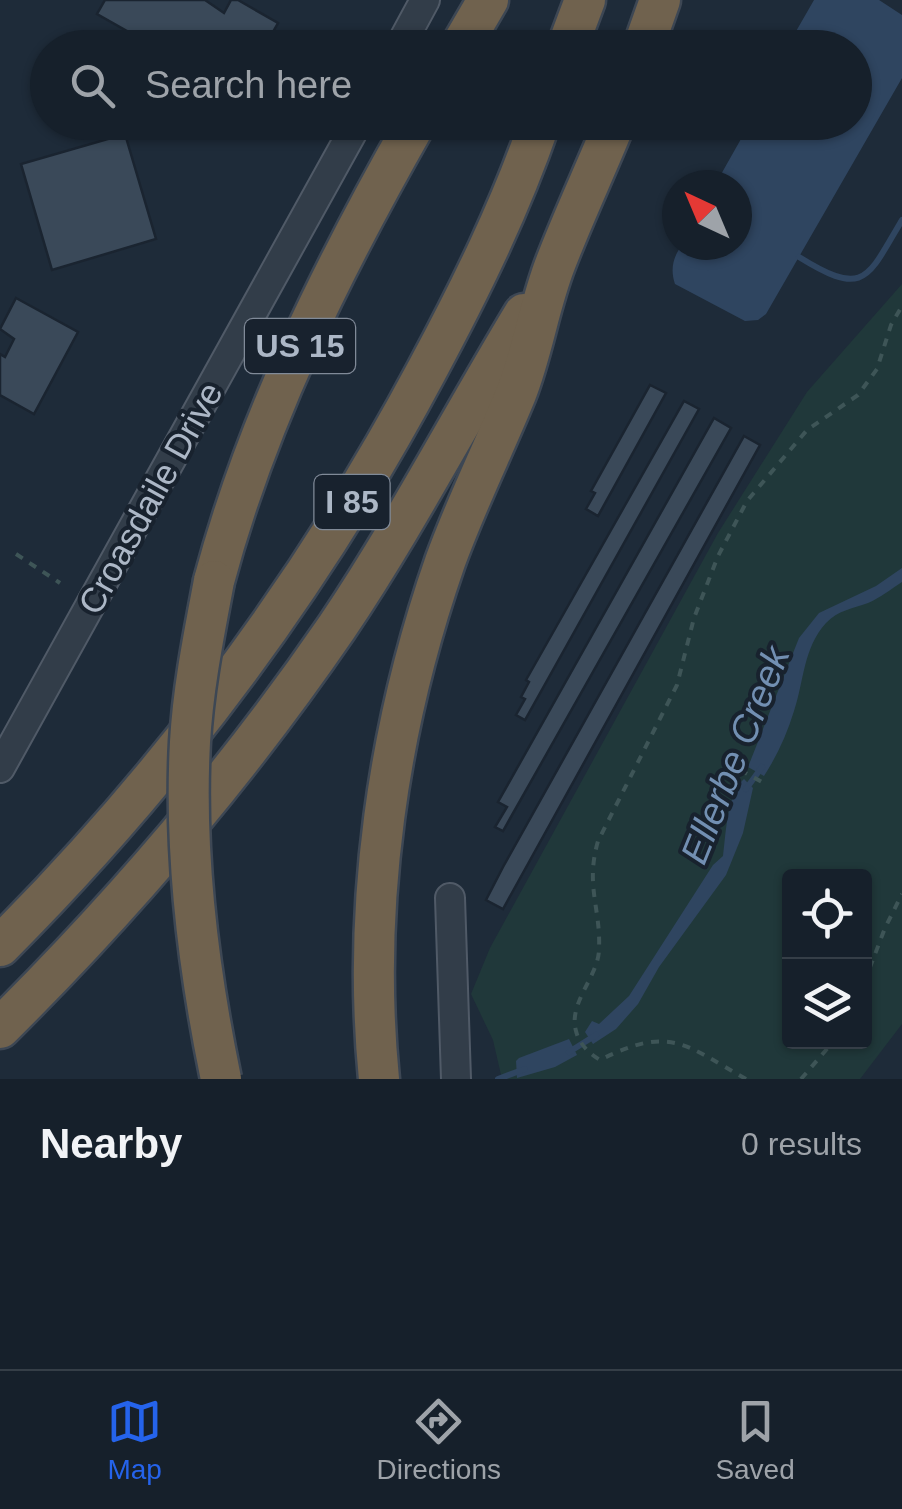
<!DOCTYPE html>
<style>
:root{--surface:#16202b;--page:#1f2833;--text:#f1f3f6;--muted:#9ea3a9;--line:#353e47;--accent:#2563eb}
body{margin:0;font-family:Arial,sans-serif;background:var(--page);color:var(--text)}
.controls{position:absolute;right:30px;bottom:30px;display:grid;overflow:hidden;border-radius:10px;box-shadow:0 2px 8px #0004}
.controls button{width:90px;height:90px;display:grid;place-items:center;padding:0;border:0;border-bottom:2px solid var(--line);background:var(--surface);color:var(--text);font:50px sans-serif}
.compass{position:absolute;left:662px;top:170px;width:90px;height:90px;border-radius:50%;background:var(--surface);box-shadow:0 2px 8px #0004;rotate:316deg}
.list{margin:0;padding:0;list-style:none}
h2{display:flex;justify-content:space-between;align-items:center;height:130px;margin:0;padding:0 40px;font-size:42px}
h2 small{font-size:32px;font-weight:400;color:var(--muted)}
.icon{flex:none;width:55px;height:55px;fill:none;stroke:currentColor;stroke-width:2;stroke-linecap:round;stroke-linejoin:round}
.map{position:relative;flex:none;width:902px;height:1079px;overflow:hidden}
.search{position:absolute;background:var(--surface);box-shadow:0 2px 8px #0004;left:30px;right:30px;top:30px;height:110px;display:flex;align-items:center;gap:25px;box-sizing:border-box;padding:0 35px;border-radius:55px;color:var(--muted);font-size:38px}
.sheet{height:290px;background:var(--surface)}
nav{display:flex;justify-content:space-around;align-items:center;box-sizing:border-box;height:140px;border-top:2px solid var(--line);background:var(--surface);font-size:28px;color:var(--muted)}
nav a{display:grid;justify-items:center;gap:5px}
nav .on{color:var(--accent)}
.map>svg:first-child{display:block}
</style>
<div class="map">
<svg width="902" height="1079" viewBox="0 0 902 1079">
<rect width="100%" height="100%" fill="#1e2b39"/>
<path fill="#20383a" fill-rule="evenodd" d="M902,284V1024L860,1079H502L493,1040L471,994L490,948L718,533L807,392ZM790,876H864V1042H790Z"/>
<g fill="#2f4560">
<path d="M814,0H879L902,15V78L766,314L758,320L745,321L675,284C670,269 673,257 682,245H737V185H715L750,123L854,122V48L787,47Z"/>
<path d="M902,568V582C891,589 880,598 868,603C852,609 838,610 826,623C803,648 804,682 794,711C787,734 777,756 764,776L748,767L799,638L819,613L876,586Z"/>
<path d="M744,779L753,788L743,833L726,875L659,967L638,1004L616,1029L593,1044L585,1032L592,1021L599,1024L629,996L713,865L723,856C726,834 727,793 744,779Z"/>
<polygon points="569,1039 577,1055 555,1067 517,1078 516,1061 519,1058"/>
</g>
<g fill="none" stroke-linecap="round" stroke-linejoin="round">
<g stroke="#2f4560" stroke-width="6">
<path d="M799,257C865,298 867,279 902,220"/>
<polyline points="746,789 762,767"/>
<polyline points="569,1052 596,1035"/>
<polyline points="498,1079 525,1069"/>
</g>
</g>
<g fill="#3a4959" stroke="#1a2430" stroke-width="2.5">
<polygon points="105,0 205,0 224,13 231,0 238,0 278,23 264,48 203,48 206,43 187,32 179,48 157,48 97,14"/>
<polygon points="125,134 156,239 52,270 21,164"/>
<polygon points="16,298 78,332 34,414 0,395 0,354 5,357 14,339 0,329"/>
<polygon points="650,385 666,393 598,516 586,509 595,493 591,491"/>
<polygon points="684,401 699,409 525,720 516,715 525,699 521,697 529,682 526,680"/>
<polygon points="714,418 731,428 503,831 495,827 507,807 498,802"/>
<polygon points="744,436 760,445 503,909 486,900 503,867"/>
</g>
<g fill="none" stroke-linecap="round" stroke-linejoin="round">
<g stroke="#505a67" stroke-width="32">
<g id="minor">
<polyline points="399,48 425,0"/>
<polyline points="0,768 358,122"/>
<polyline points="450,898 456,1079"/>
</g>
</g>
<g stroke="#3d4754" stroke-width="45">
<g id="highway">
<polyline points="460,48 488,0"/>
<polyline points="567,48 585,0"/>
<polyline points="643,48 660,0"/>
<path d="M214,581C257,419 333,268 416,122"/>
<path d="M0,946C170,776 314,582 427,370C470,290 510,209 540,122"/>
<path d="M0,1028C123,906 239,770 337,627C405,526 461,418 524,314"/>
<path d="M379,1079C362,906 388,726 445,562C466,504 493,450 516,394C533,351 539,305 556,262C574,215 596,169 615,122"/>
</g>
</g>
<g stroke="#3e5557" stroke-width="4" stroke-dasharray="8 8" stroke-linecap="butt">
<polyline points="16,554 60,583"/>
<polyline points="740,770 764,783"/>
<polyline points="864,983 885,928 902,894"/>
<path d="M746,1079C684,1044 670,1025 600,1060C590,1054 579,1044 576,1031C568,1003 598,977 599,950C601,908 585,886 598,841L677,685L694,618L718,556L747,501L807,430L858,395L877,369L891,325L902,306"/>
<polyline points="801,1079 833,1042"/>
</g>
<use href="#minor" stroke="#323d49" stroke-width="28"/>
<use href="#highway" stroke="#70624e" stroke-width="40"/>
<g stroke="#3d4754" stroke-width="45" stroke-linecap="butt">
<path id="highway-bridge" d="M214,581C204,634 193,688 190,742C184,856 198,968 221,1079"/>
</g>
<use href="#highway-bridge" stroke="#70624e" stroke-width="40"/>
</g>
<g text-anchor="middle" dominant-baseline="central" stroke-width="8" stroke-linejoin="round" paint-order="stroke">
<g fill="#18222e" stroke="#808a98" stroke-width="2.5">
<rect x="245" y="319" width="110" height="54" rx="8"/>
<rect x="314.5" y="475" width="75" height="54" rx="8"/>
</g>
<g font-size="32" font-weight="bold" fill="#acb7c6">
<text x="300" y="346">US 15</text>
<text x="352" y="502">I 85</text>
</g>
<g font-size="35" fill="#acb7c6" stroke="#18222e">
<text transform="translate(150 498) rotate(-61)">Croasdaile Drive</text>
</g>
<g font-size="38" font-style="italic" fill="#728fb2" stroke="#18222e">
<text transform="translate(735 755) rotate(-68)">Ellerbe Creek</text>
</g>
</g>
</svg>
<div class="controls">
<button><svg class="icon" aria-label="locate" viewBox="0 0 24 24"><circle cx="12" cy="12" r="6"/><path d="M12 2v4M12 18v4M2 12h4M18 12h4"/></svg></button>
<button><svg class="icon" aria-label="layers" viewBox="0 0 24 24"><path d="M12 4l9 5-9 5-9-5zM3 14l9 5 9-5"/></svg></button>
</div>
<svg class="compass" viewBox="-18 -18 36 36"><path d="M0-13l5 13h-10z" fill="#e53935"/><path d="M0 13l5-13h-10z" fill="#9ea3a9"/></svg>
<div class="search"><svg class="icon" aria-label="search" viewBox="0 0 24 24"><circle cx="10" cy="10" r="6"/><path d="M15 15l6 6"/></svg>Search here</div>
</div>
<section class="sheet">
<h2>Nearby<small>0 results</small></h2>
<ul class="list">
</ul>
</section>
<nav>
<a class="on"><svg class="icon" aria-label="map" viewBox="0 0 24 24"><path d="M3 6l6-2 6 2 6-2v14l-6 2-6-2-6 2zM9 4v14M15 6v14"/></svg>Map</a>
<a><svg class="icon" aria-label="directions" viewBox="0 0 24 24"><path d="M12 3l9 9-9 9-9-9zM9 14v-3h6M13 9l2 2-2 2"/></svg>Directions</a>
<a><svg class="icon" aria-label="saved" viewBox="0 0 24 24"><path d="M7 4h10v16l-5-4-5 4z"/></svg>Saved</a>
</nav>
